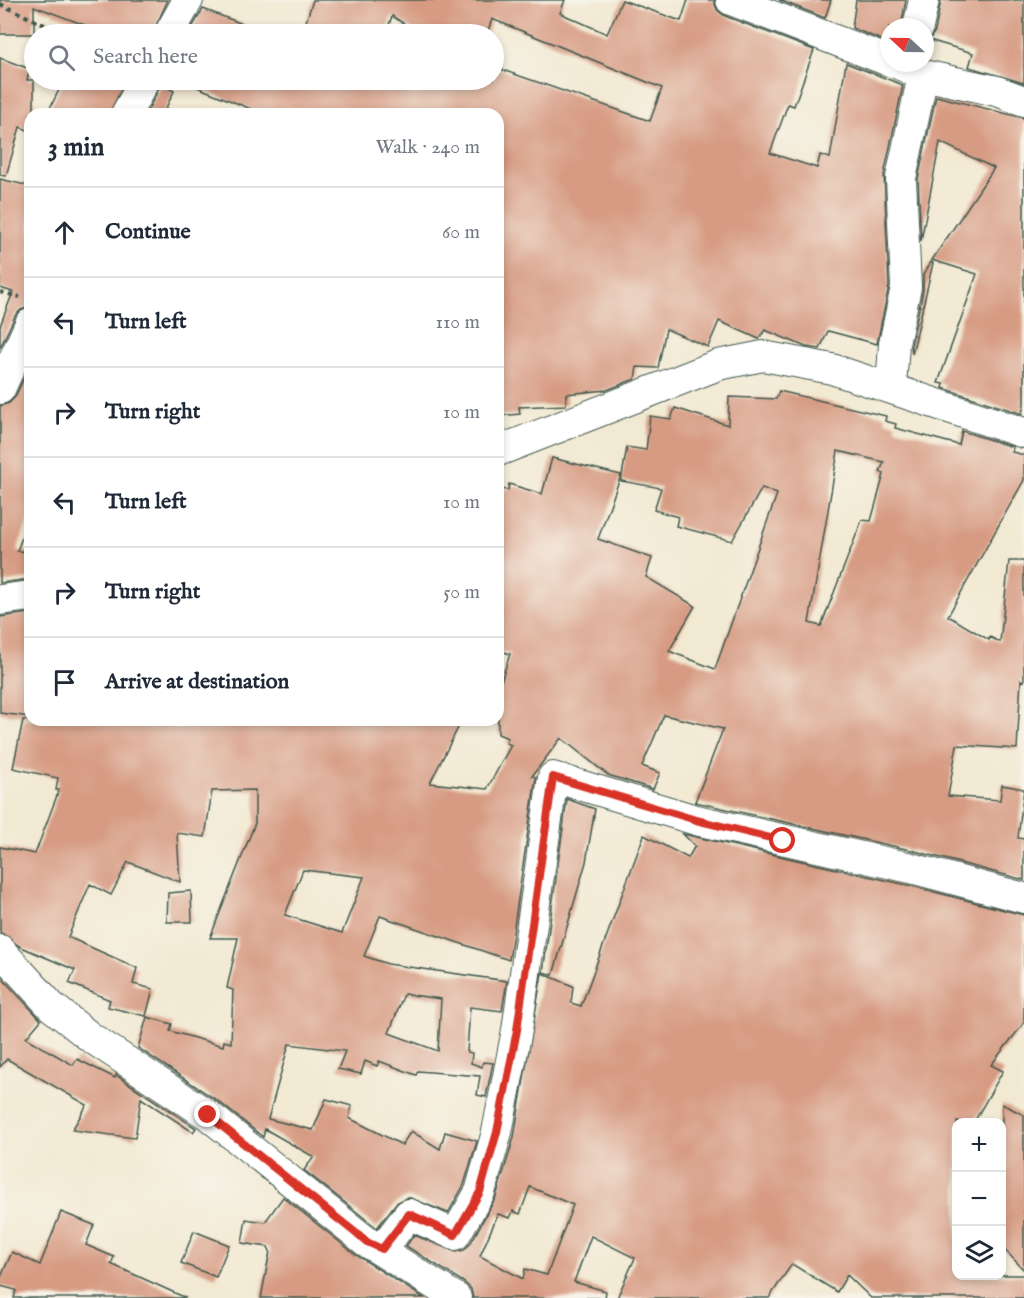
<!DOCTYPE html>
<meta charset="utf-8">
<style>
:root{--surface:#fff;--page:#f2f2f3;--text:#1f2937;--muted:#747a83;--line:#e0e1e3}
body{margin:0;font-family:"IM FELL English",serif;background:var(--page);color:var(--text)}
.controls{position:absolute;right:18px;bottom:18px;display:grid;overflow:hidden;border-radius:12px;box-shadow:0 3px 9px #0003}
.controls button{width:54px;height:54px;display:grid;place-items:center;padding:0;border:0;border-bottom:2px solid var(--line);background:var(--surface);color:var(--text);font:30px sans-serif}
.compass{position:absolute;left:880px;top:18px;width:54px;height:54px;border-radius:50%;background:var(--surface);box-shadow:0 3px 9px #0003;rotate:292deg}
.stop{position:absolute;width:18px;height:18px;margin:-14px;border:4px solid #d93025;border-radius:50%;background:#fff}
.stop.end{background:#d93025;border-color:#fff;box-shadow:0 2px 6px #0008}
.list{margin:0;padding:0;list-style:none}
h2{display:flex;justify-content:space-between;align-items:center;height:78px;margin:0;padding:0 24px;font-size:26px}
h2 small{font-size:20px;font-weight:400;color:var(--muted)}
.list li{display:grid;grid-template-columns:39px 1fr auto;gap:18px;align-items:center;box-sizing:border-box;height:90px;padding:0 24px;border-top:2px solid var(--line)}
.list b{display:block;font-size:22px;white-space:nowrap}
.list em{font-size:20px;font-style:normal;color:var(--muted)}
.icon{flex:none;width:33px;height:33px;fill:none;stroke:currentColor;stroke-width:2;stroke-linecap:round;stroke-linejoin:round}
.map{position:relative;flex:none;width:1024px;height:1298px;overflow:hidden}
.search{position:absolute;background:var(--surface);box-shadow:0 3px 9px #0003;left:24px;top:24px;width:480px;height:66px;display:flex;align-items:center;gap:15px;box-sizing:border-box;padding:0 21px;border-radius:33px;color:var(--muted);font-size:22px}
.panel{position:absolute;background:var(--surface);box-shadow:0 3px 9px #0003;left:24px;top:108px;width:480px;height:618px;border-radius:18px}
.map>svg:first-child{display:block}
</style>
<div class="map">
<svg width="1024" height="1298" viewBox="0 0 1024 1298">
<rect width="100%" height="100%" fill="#f7f3e8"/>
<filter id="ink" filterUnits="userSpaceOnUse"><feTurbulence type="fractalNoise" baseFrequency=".0167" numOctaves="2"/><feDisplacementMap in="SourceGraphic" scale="12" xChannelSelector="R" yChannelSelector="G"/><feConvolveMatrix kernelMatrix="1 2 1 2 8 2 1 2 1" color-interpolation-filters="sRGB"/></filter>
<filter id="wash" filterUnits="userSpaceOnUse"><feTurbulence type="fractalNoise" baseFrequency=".008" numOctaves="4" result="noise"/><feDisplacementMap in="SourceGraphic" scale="24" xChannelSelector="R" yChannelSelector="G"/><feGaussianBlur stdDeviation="1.35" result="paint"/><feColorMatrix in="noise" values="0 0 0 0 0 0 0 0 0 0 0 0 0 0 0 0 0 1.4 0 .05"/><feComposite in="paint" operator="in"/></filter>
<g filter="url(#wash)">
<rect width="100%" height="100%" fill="#f2e9d2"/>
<g id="blocks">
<g fill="#d79b83" fill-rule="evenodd">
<polygon points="0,0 168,0 152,34 86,34 90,27 34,6 34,34 0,34"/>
<polygon points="313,0 565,0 560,13 607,34 622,0 681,21 688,0 714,0 717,10 725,16 814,50 794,106 788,104 770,153 817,168 820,155 830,158 846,63 903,85 884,175 889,286 877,344 828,331 820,349 806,347 765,330 759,339 719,321 708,347 666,329 658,368 637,367 635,379 607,390 566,394 566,405 519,407 520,414 498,416 498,114 249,114 251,109 180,80 494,80 494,67 650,121 662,88 492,19 487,34 420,34 392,16 386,34 302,34"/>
<polygon points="779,0 831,0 825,18"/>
<polygon points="856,0 906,0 901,27 889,27 889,43 852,28"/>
<polygon points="941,0 1024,0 1024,83 969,67 973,53 929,40 935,31"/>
<polygon points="203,9 264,32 264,34 188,34"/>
<polygon points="0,58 30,69 27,80 34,80 34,114 30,114 30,131 20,127 6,176 0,175"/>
<polygon points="64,80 126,80 109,114 47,114"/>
<polygon points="161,84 174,91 163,114 146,114"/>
<polygon points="936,96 1024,118 1024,404 1022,414 943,388 944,384 938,383 977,274 932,260 994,168 940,142 921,241 918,179"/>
<polygon points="0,179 30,186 30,307 21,310 15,316 0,348 0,326 13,292 0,288"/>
<polygon points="931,262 933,263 912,354 911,346 923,290 923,275"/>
<polygon points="30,365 30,515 17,551 30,552 30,579 0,583 0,406 9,403 15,397"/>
<path d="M779,391L886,416L885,421L896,424L895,428L959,445L962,431L1013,447L1012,452L1024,455V480L948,616L989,640L990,637L1000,642L1009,561H1024V681L1021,680L1017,749L957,745L948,796L1000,800L1002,785L1024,789L1018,838L1024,839V880L915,851L695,802L723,729L664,715L642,766L660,773L653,789L608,775L561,738L532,776L536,777L509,960L380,916L364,956L388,964L507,981L502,1011L470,1007L467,1052L472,1053L471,1063L482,1067L483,1062L493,1063L486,1097L477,1095L480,1076L418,1071L416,1075L379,1061L377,1066L365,1061L361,1074L338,1069L345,1051L289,1044L268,1119L313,1130L326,1099L352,1106L349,1118L402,1145L411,1131L440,1149L445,1132L477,1141L464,1185L448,1213L408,1197L396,1203L377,1228L304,1170L314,1157L265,1129L263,1137L218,1101L138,1048L147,1017L172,1024L170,1031L223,1046L224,1041L231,1043L233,990L227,988L238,938H210L255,823V790L212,791L205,837L177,833L180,882L128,862L111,895L90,884L68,937L137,968L133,984L153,989L146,1016L108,1007L110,1000L69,983L75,970L19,946L0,932V847L35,854L59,790H56L58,778L13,768L23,720H462L430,783L487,789L511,745L506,743L508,738L498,734V690L510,654L498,650V489L508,490L509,484L542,494L552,458L621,475L598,539L652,558L646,577L695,606L669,651L715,669L777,494L762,488L732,541L676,526L678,517L654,510L661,488L621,481L627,447L646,450L650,416L671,419L675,408L728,425L729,397L776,399ZM838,451L884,462L880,472L884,474L871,521L862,520L821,626L809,623ZM303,870L364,877L342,933L285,915ZM404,994L441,999L438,1051L389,1033Z"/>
<polygon points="30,613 30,717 0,713 0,617"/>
<polygon points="567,799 595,809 586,862 553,975 543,972"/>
<path d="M683,834L907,885L1024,915V1023L991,1065L1003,1071L974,1122H957V1275H1024V1298H871L847,1275L837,1292L792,1264L769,1298H617L635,1258L591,1236L574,1282L606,1291L605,1298H473L471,1289L465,1283L406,1246L414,1235L456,1252L464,1250L470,1244L496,1197L514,1137L542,973L573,986L571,1003L581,1006L644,835L688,858L695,846ZM530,1187L573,1205L547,1275L525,1269L523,1279L480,1256L498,1214L510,1218L513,1211L520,1214Z"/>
<polygon points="191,891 192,922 167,922 168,893"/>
<polygon points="0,976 41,1020 26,1038 73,1065 77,1059 115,1078 116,1075 196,1128 193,1132 141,1098 135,1138 72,1130 87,1105 7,1059 0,1067"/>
<polygon points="1002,1104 1024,1115 1024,1270 1002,1247"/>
<polygon points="283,1197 356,1255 424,1298 261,1298 270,1251 268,1247 242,1243 246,1219 265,1222"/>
<polygon points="61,1212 94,1225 86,1245 114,1257 111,1264 186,1298 14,1298 16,1290 0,1286 0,1279 12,1252 40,1265"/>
<polygon points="194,1231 229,1245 216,1277 181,1263"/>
</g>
</g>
</g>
<g filter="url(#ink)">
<use href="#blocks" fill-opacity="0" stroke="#3f574c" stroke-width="1.5"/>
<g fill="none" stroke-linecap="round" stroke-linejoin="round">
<g stroke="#3f574c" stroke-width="32">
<g id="minor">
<polyline points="731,0 889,61"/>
<polyline points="918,27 924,0"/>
<polyline points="169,34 188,0"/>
<polyline points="923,75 997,91 1024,101"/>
<polyline points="126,114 145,80"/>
<polyline points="891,387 894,344 906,287 901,178 923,75 896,63"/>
<polyline points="0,389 30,324"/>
<polyline points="498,451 718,365 763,356 832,369 1024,433"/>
<polyline points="0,600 30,596"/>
<polyline points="0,950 51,1006 90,1037 208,1115 367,1242 456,1298"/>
<polyline points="382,1249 409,1214 455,1235 480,1192 497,1132 517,1030 553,777 696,820 911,868 1024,898"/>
</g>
</g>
<g stroke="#3f574c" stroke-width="4" stroke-dasharray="4.5 4.5" stroke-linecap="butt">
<polyline points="0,4 64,34"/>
<polyline points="0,292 20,297"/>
</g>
<use href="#minor" stroke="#fff" stroke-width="30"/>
</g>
</g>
<g fill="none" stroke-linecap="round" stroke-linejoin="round" filter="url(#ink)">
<polyline stroke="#d93025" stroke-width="8" points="208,1115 367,1242 382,1249 409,1214 455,1235 480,1192 497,1132 517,1030 553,777 696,820 783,841"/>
</g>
</svg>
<div class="controls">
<button>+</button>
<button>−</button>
<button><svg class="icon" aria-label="layers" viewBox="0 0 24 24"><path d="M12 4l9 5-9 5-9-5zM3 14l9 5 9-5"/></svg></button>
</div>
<svg class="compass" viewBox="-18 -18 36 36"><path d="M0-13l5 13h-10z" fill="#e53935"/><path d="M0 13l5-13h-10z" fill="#747a83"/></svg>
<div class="stop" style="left:783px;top:841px"></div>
<div class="stop end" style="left:208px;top:1115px"></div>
<div class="search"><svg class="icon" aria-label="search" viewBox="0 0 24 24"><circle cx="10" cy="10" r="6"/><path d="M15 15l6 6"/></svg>Search here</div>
<section class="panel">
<h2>3 min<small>Walk · 240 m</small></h2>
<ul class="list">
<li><svg class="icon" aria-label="ahead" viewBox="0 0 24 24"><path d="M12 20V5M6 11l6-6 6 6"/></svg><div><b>Continue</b></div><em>60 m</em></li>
<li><svg class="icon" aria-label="left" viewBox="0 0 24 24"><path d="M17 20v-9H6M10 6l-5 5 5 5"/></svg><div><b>Turn left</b></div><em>110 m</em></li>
<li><svg class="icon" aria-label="right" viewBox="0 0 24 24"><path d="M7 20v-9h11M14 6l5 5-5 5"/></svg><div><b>Turn right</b></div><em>10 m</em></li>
<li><svg class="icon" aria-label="left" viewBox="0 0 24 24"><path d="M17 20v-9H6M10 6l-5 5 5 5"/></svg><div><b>Turn left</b></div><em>10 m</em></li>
<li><svg class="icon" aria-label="right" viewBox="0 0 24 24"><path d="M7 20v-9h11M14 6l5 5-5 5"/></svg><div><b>Turn right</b></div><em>50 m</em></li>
<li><svg class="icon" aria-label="arrive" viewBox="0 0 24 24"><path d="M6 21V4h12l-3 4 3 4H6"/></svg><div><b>Arrive at destination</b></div></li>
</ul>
</section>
</div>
